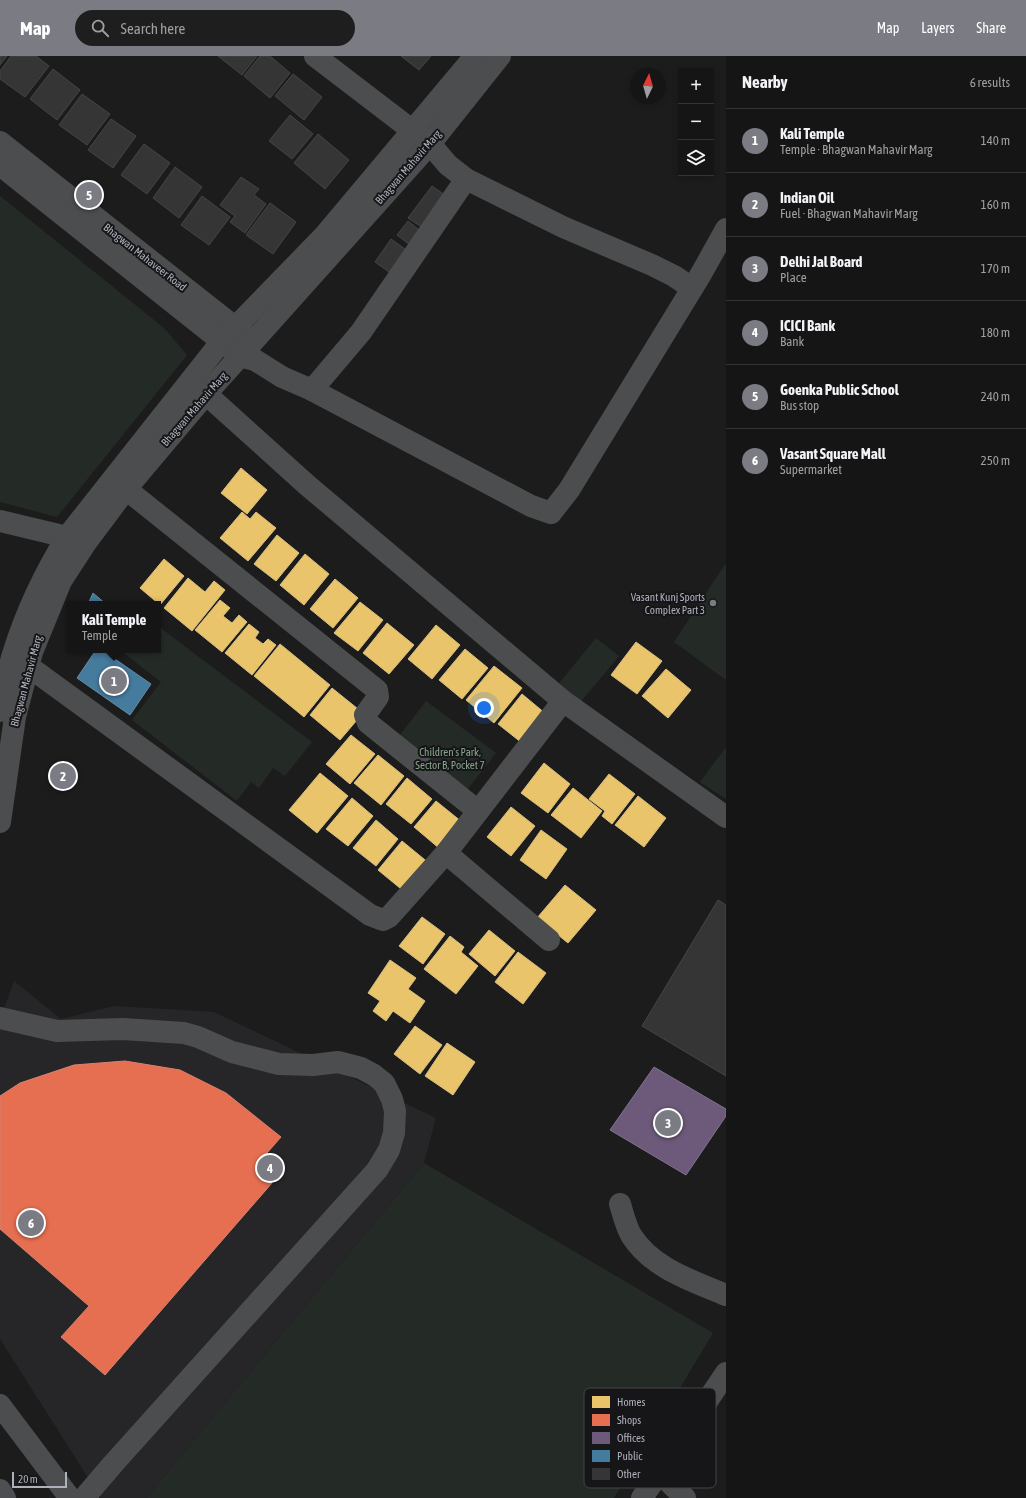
<!DOCTYPE html>
<meta charset="utf-8">
<style>
:root{--surface:#151515;--page:#1e1e1e;--text:#f1f3f6;--muted:#9d9fa0;--line:#343434;--accent:#7b7c83}
body{margin:0;font-family:"Asap Condensed",sans-serif;background:var(--page);color:var(--text)}
.controls{position:absolute;right:12px;top:12px;display:grid;overflow:hidden;border-radius:0px;box-shadow:0 2px 6px #0003}
.controls button{width:36px;height:36px;display:grid;place-items:center;padding:0;border:0;border-bottom:1px solid var(--line);background:var(--surface);color:var(--text);font:20px sans-serif}
.compass{position:absolute;left:630px;top:12px;width:36px;height:36px;border-radius:50%;background:var(--surface);box-shadow:0 2px 6px #0003;rotate:5deg}
.scale{position:absolute;left:12px;bottom:10px;width:55px;box-sizing:border-box;padding-left:4px;border:2px solid #aeb0bb;border-top:0;font-size:11px;line-height:14px;white-space:nowrap;color:#aeb0bb;-webkit-text-stroke:3px #161618;paint-order:stroke}
.you{position:absolute;left:484px;top:652px;width:14px;height:14px;margin:-10px;border:3px solid #fff;border-radius:50%;background:#1a73e8;box-shadow:0 0 0 6px #1a73e833}
.badge{display:grid;place-items:center;width:26px;height:26px;border-radius:50%;background:var(--accent);color:#fff;font-size:13px;font-weight:700}
.pin{position:absolute;translate:-50% -50%;border:2px solid #fff;box-shadow:0 1px 4px #0006}
.popup{position:absolute;left:67px;top:545px;width:94px;height:52px;box-sizing:border-box;display:grid;place-content:center;border-radius:0px;background:var(--surface);filter:drop-shadow(0 1px 3px #0005);font-size:13px;white-space:nowrap;color:var(--muted)}
.popup b{font-size:15px;color:var(--text)}
.popup::after{content:'';position:absolute;left:50%;top:100%;margin-left:-8px;border:8px solid transparent;border-top-color:var(--surface)}
.list{margin:0;padding:0;list-style:none}
h2{display:flex;justify-content:space-between;align-items:center;height:52px;margin:0;padding:0 16px;font-size:17px}
h2 small{font-size:13px;font-weight:400;color:var(--muted)}
.list li{display:grid;grid-template-columns:26px 1fr auto;gap:12px;align-items:center;box-sizing:border-box;height:64px;padding:0 16px;border-top:1px solid var(--line)}
.list b{display:block;font-size:15px;white-space:nowrap}
.list p{margin:0;font-size:13px;white-space:nowrap;color:var(--muted)}
.list em{font-size:13px;font-style:normal;color:var(--muted)}
.icon{flex:none;width:22px;height:22px;fill:none;stroke:currentColor;stroke-width:2;stroke-linecap:round;stroke-linejoin:round}
.map{position:relative;flex:none;width:726px;height:1442px;overflow:hidden}
header{display:flex;align-items:center;gap:24px;box-sizing:border-box;height:56px;padding:0 20px;background:var(--accent);color:#fff}
header strong{font-size:19px}
nav{display:flex;gap:22px;margin-inline-start:auto;font-size:14px}
.search{width:280px;height:36px;background:var(--page);display:flex;align-items:center;gap:10px;box-sizing:border-box;padding:0 14px;border-radius:22px;color:var(--muted);font-size:15px}
main{display:flex}
aside{flex:1;background:var(--surface)}
.map>svg:first-child{display:block}
</style>
<header>
<strong>Map</strong>
<div class="search"><svg class="icon" aria-label="search" viewBox="0 0 24 24"><circle cx="10" cy="10" r="6"/><path d="M15 15l6 6"/></svg>Search here</div>
<nav><a>Map</a><a>Layers</a><a>Share</a></nav>
</header>
<main>
<div class="map">
<svg width="726" height="1442" viewBox="0 0 726 1442">
<rect width="100%" height="100%" fill="#1c1c1c"/>
<polygon fill="#262628" points="14,925 61,963 114,950 214,956 436,1062 424,1107 146,1442 101,1442 0,1283 0,963"/>
<g fill="#242b26">
<polygon points="0,140 164,272 187,299 57,461 0,446"/>
<polygon points="726,507 726,624 674,586"/>
<polygon points="158,570 312,686 285,720 273,712 259,732 251,726 237,745 132,664 161,626 120,594 158,594"/>
<polygon points="596,582 619,600 578,649 556,631"/>
<polygon points="426,645 496,697 456,748 387,696"/>
<polygon points="726,691 726,743 700,726"/>
<polygon points="424,1107 713,1277 614,1442 146,1442"/>
</g>
<g fill="#e9c46a" stroke="#d7be82">
<polygon points="241,412 267,434 247,458 221,437"/>
<polygon points="242,456 250,463 256,456 276,472 248,505 220,482"/>
<polygon points="277,479 299,497 276,525 254,508"/>
<polygon points="305,498 329,518 304,549 280,529"/>
<polygon points="164,503 184,520 160,549 140,532"/>
<polygon points="188,522 205,536 214,525 225,534 192,575 164,552"/>
<polygon points="335,523 358,542 333,572 310,553"/>
<polygon points="220,544 230,552 223,560 232,567 239,559 247,566 222,596 195,574"/>
<polygon points="360,546 383,564 358,595 334,577"/>
<polygon points="387,567 414,589 389,618 363,597"/>
<polygon points="249,568 259,576 255,582 263,588 268,583 276,589 252,619 225,597"/>
<polygon points="436,569 460,589 432,623 408,603"/>
<polygon points="636,586 662,605 637,638 611,619"/>
<polygon points="280,588 330,629 304,661 254,620"/>
<polygon points="465,593 488,612 462,643 439,624"/>
<polygon points="494,610 522,632 494,667 466,644"/>
<polygon points="666,613 691,634 668,662 642,640"/>
<polygon points="332,632 363,657 340,684 310,659"/>
<polygon points="522,638 546,658 522,687 498,668"/>
<polygon points="351,679 375,698 350,728 326,708"/>
<polygon points="378,699 404,720 381,749 354,727"/>
<polygon points="544,707 570,728 548,757 521,737"/>
<polygon points="320,717 348,740 317,777 289,754"/>
<polygon points="609,718 635,738 612,768 602,760 605,755 589,743"/>
<polygon points="407,722 432,743 411,768 386,748"/>
<polygon points="573,732 602,755 581,782 551,759"/>
<polygon points="638,740 666,762 644,791 615,769"/>
<polygon points="352,742 373,760 348,790 326,773"/>
<polygon points="436,745 462,766 440,793 414,771"/>
<polygon points="511,751 535,770 511,800 487,781"/>
<polygon points="376,764 398,783 376,810 353,792"/>
<polygon points="541,774 567,793 546,823 520,804"/>
<polygon points="402,785 430,808 406,837 378,814"/>
<polygon points="565,829 596,854 568,887 537,862"/>
<polygon points="422,861 445,878 423,908 399,890"/>
<polygon points="489,874 515,895 495,920 469,898"/>
<polygon points="450,880 464,891 461,896 478,910 456,938 424,913"/>
<polygon points="518,896 546,917 523,948 495,926"/>
<polygon points="390,904 416,922 408,933 425,945 410,967 393,955 386,965 373,955 380,945 368,937"/>
<polygon points="415,970 442,989 420,1018 394,998"/>
<polygon points="447,987 475,1006 453,1039 425,1020"/>
</g>
<polygon fill="#e76f51" stroke="#d68271" points="125,1005 180,1014 226,1037 281,1081 254,1112 272,1127 105,1319 61,1281 89,1250 0,1173 0,1040 20,1027 74,1009"/>
<polygon fill="#6d597a" stroke="#80738e" points="654,1011 726,1053 726,1060 686,1119 610,1074"/>
<g fill="#457b9d" stroke="#648ba6">
<polygon points="93,537 106,548 88,548"/>
<polygon points="96,594 102,594 151,628 130,659 77,622"/>
</g>
<g fill="#353536" stroke="#444548">
<polygon points="0,0 7,0 0,9"/>
<polygon points="11,0 36,0 49,10 25,41 0,23 0,15"/>
<polygon points="218,0 257,0 242,19"/>
<polygon points="260,0 270,0 290,17 270,42 244,20"/>
<polygon points="401,0 431,0 419,14"/>
<polygon points="53,13 80,34 57,64 30,43"/>
<polygon points="293,18 322,41 304,64 275,40"/>
<polygon points="82,38 110,58 87,89 59,69"/>
<polygon points="290,59 313,78 292,103 269,85"/>
<polygon points="111,63 136,80 113,112 88,94"/>
<polygon points="318,78 349,104 325,133 294,107"/>
<polygon points="144,88 170,107 147,138 121,119"/>
<polygon points="175,111 202,131 179,162 153,142"/>
<polygon points="241,121 259,133 254,139 266,148 245,177 230,166 235,160 220,149"/>
<polygon points="432,130 449,142 426,174 408,162"/>
<polygon points="202,140 230,161 209,189 181,169"/>
<polygon points="270,147 296,166 273,198 246,179"/>
<polygon points="408,165 424,178 414,192 397,179"/>
<polygon points="391,183 412,198 396,221 375,206"/>
<polygon points="718,844 726,849 726,1020 642,970"/>
</g>
<g fill="none" stroke-linecap="round" stroke-linejoin="round">
<g stroke="#4c4d4e" stroke-width="22">
<polyline points="315,0 430,88 448,109 466,123 563,171 652,209 674,220 692,232"/>
<polyline points="0,86 246,280"/>
<polyline points="0,109 240,300 255,304 282,321 312,334 531,450 551,457 569,434 701,218 726,173"/>
<polyline points="312,334 361,276 466,123"/>
<polyline points="206,338 307,429 563,645 726,761"/>
<polyline points="126,433 377,634 378,641 365,659 368,667 478,755"/>
<polyline points="0,465 67,481"/>
<polyline points="28,610 370,859 383,864 389,861 446,797 563,645"/>
<path d="M0,655C4,636 7,617 13,598C26,556 44,518 67,481L221,286L324,180L475,0"/>
<polyline points="0,766 15,661 32,596 61,525 85,488 126,433 206,338 430,88 500,0"/>
<polyline points="446,797 549,884"/>
<polyline points="0,962 57,975 123,973 184,977 198,981 232,996 279,1008 313,1009 338,1006 361,1012 374,1019 384,1027 392,1043 395,1055 394,1077 389,1094 377,1114 113,1408 84,1442"/>
<path d="M620,1148C623,1158 626,1170 631,1179C651,1212 693,1225 726,1239"/>
<polyline points="0,1349 70,1442"/>
<polyline points="659,1416 685,1442"/>
<polyline points="642,1442 726,1317"/>
</g>
<polyline stroke="#4e4f52" stroke-width="22" points="0,1434 5,1442"/>
</g>
<circle fill="#7b7c83" stroke="#161618" stroke-width="1.5" cx="713" cy="547" r="4"/>
<g text-anchor="middle" dominant-baseline="central" stroke-width="4" stroke-linejoin="round" paint-order="stroke">
<g font-size="11" fill="#aeb0bb" stroke="#161618">
<text transform="translate(408 111) rotate(-49)">Bhagwan Mahavir Marg</text>
<text transform="translate(145 201) rotate(38)">Bhagwan Mahaveer Road</text>
<text transform="translate(194 353) rotate(-49)">Bhagwan Mahavir Marg</text>
<text transform="translate(26 625) rotate(-75)">Bhagwan Mahavir Marg</text>
</g>
<g font-size="11" fill="#aeb0bb" stroke="#161618" text-anchor="end">
<text x="705" y="541">Vasant Kunj Sports<tspan x="705" dy="13">Complex Part 3</tspan></text>
</g>
<g font-size="11" fill="#87a58d" stroke="#161618">
<text x="450" y="696">Children's Park,<tspan x="450" dy="13">Sector B, Pocket 7</tspan></text>
</g>
</g>
<rect x="584" y="1332" width="132" height="100" rx="6" fill="#161618" stroke="#444449" stroke-width="1"/>
<rect x="592" y="1340" width="18" height="12" fill="#e9c46a"/>
<rect x="592" y="1358" width="18" height="12" fill="#e76f51"/>
<rect x="592" y="1376" width="18" height="12" fill="#6d597a"/>
<rect x="592" y="1394" width="18" height="12" fill="#457b9d"/>
<rect x="592" y="1412" width="18" height="12" fill="#353536"/>
<g font-size="11" fill="#aeb0bb">
<text x="617" y="1350">Homes</text>
<text x="617" y="1368">Shops</text>
<text x="617" y="1386">Offices</text>
<text x="617" y="1404">Public</text>
<text x="617" y="1422">Other</text>
</g>
</svg>
<div class="controls">
<button>+</button>
<button>−</button>
<button><svg class="icon" aria-label="layers" viewBox="0 0 24 24"><path d="M12 4l9 5-9 5-9-5zM3 14l9 5 9-5"/></svg></button>
</div>
<svg class="compass" viewBox="-18 -18 36 36"><path d="M0-13l5 13h-10z" fill="#e53935"/><path d="M0 13l5-13h-10z" fill="#9d9fa0"/></svg>
<div class="scale">20 m</div>
<div class="you"></div>
<div class="pin badge" style="left:114px;top:625px">1</div>
<div class="popup"><b>Kali Temple</b>Temple</div>
<div class="pin badge" style="left:63px;top:720px">2</div>
<div class="pin badge" style="left:668px;top:1067px">3</div>
<div class="pin badge" style="left:270px;top:1112px">4</div>
<div class="pin badge" style="left:89px;top:139px">5</div>
<div class="pin badge" style="left:31px;top:1167px">6</div>
</div>
<aside>
<h2>Nearby<small>6 results</small></h2>
<ul class="list">
<li><span class="badge">1</span><div><b>Kali Temple</b><p>Temple · Bhagwan Mahavir Marg</p></div><em>140 m</em></li>
<li><span class="badge">2</span><div><b>Indian Oil</b><p>Fuel · Bhagwan Mahavir Marg</p></div><em>160 m</em></li>
<li><span class="badge">3</span><div><b>Delhi Jal Board</b><p>Place</p></div><em>170 m</em></li>
<li><span class="badge">4</span><div><b>ICICI Bank</b><p>Bank</p></div><em>180 m</em></li>
<li><span class="badge">5</span><div><b>Goenka Public School</b><p>Bus stop</p></div><em>240 m</em></li>
<li><span class="badge">6</span><div><b>Vasant Square Mall</b><p>Supermarket</p></div><em>250 m</em></li>
</ul>
</aside>
</main>
